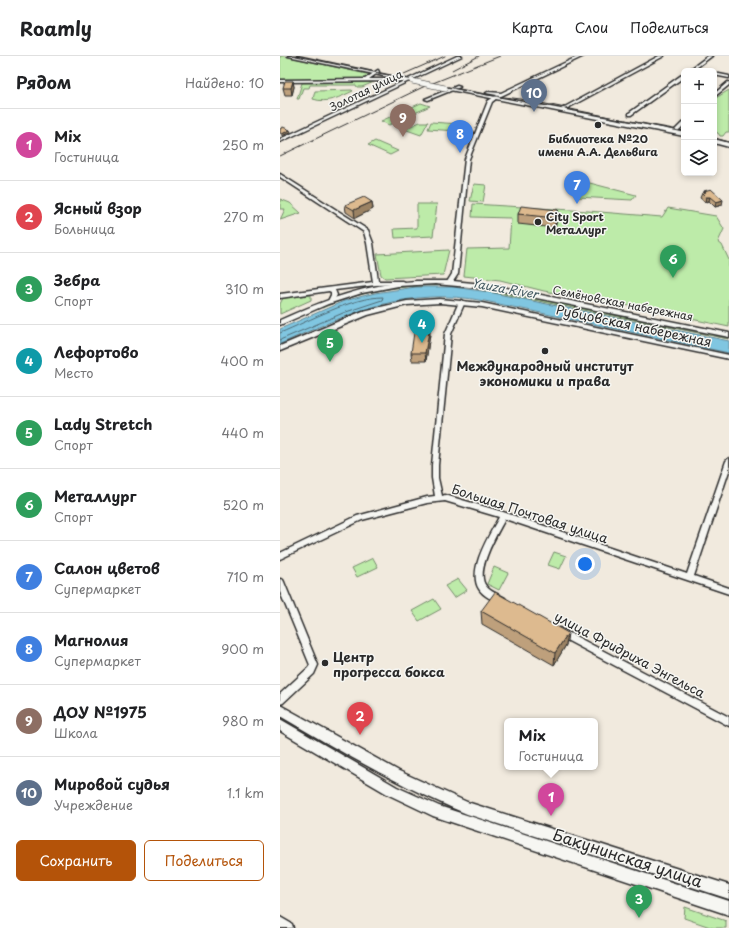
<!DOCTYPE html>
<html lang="ru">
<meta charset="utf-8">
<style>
:root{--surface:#fff;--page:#f6f6f6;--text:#202124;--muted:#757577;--line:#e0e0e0;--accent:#b45309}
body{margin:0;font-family:"Playpen Sans",sans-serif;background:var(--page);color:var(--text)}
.controls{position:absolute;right:12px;top:12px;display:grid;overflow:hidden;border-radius:6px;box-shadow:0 2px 6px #0003}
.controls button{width:36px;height:36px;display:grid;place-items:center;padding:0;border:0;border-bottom:1px solid var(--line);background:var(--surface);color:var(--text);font:20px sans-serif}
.you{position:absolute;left:305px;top:508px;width:14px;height:14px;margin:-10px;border:3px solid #fff;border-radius:50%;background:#1a73e8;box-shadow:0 0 0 6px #1a73e833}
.badge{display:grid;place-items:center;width:26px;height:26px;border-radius:50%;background:var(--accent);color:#fff;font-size:13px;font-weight:700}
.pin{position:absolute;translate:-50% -33px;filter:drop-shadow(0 1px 2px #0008)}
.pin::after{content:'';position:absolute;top:21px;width:14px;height:12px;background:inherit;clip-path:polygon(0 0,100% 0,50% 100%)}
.popup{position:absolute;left:224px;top:662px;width:94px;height:52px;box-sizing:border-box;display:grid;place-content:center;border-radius:6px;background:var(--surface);filter:drop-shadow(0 1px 3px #0005);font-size:13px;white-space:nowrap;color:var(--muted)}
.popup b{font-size:15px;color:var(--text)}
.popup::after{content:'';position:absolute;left:50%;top:100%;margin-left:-8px;border:8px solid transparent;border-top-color:var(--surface)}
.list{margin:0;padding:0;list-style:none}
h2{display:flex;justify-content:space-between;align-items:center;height:52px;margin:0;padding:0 16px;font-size:17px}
h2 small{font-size:13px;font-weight:400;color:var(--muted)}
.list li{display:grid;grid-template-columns:26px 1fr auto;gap:12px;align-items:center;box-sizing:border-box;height:72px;padding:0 16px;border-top:1px solid var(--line)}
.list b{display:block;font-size:15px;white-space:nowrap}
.list p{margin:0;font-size:13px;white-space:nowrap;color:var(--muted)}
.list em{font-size:13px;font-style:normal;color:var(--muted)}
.actions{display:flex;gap:8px;padding:12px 16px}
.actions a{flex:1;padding:9px 0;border:1px solid var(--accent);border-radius:6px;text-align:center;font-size:14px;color:var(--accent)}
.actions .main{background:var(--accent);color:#fff}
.icon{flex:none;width:22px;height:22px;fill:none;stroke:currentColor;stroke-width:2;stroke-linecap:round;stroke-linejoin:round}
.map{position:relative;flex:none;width:449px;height:872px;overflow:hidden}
header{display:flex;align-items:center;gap:24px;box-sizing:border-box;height:56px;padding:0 20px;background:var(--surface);border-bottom:1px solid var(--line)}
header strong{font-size:19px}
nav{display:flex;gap:22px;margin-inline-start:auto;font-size:14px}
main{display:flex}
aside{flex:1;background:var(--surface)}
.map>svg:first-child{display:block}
</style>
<header>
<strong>Roamly</strong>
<nav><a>Карта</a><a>Слои</a><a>Поделиться</a></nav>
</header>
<main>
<aside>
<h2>Рядом<small>Найдено: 10</small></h2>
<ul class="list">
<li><span class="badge" style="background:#d1479c">1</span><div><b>Mix</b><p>Гостиница</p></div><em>250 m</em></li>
<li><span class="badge" style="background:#e0444e">2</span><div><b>Ясный взор</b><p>Больница</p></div><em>270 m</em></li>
<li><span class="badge" style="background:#2e9e5b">3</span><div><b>Зебра</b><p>Спорт</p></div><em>310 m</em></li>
<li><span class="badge" style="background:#0f9aa8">4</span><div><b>Лефортово</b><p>Место</p></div><em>400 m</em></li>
<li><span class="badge" style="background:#2e9e5b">5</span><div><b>Lady Stretch</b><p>Спорт</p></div><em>440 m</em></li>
<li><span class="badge" style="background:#2e9e5b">6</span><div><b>Металлург</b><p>Спорт</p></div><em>520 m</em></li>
<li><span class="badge" style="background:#3f7fe0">7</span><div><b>Салон цветов</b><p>Супермаркет</p></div><em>710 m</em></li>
<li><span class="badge" style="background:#3f7fe0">8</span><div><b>Магнолия</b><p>Супермаркет</p></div><em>900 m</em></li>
<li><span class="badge" style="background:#8d6e63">9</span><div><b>ДОУ №1975</b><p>Школа</p></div><em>980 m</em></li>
<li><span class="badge" style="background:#5c6f8a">10</span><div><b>Мировой судья</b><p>Учреждение</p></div><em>1.1 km</em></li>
</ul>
<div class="actions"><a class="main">Сохранить</a><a>Поделиться</a></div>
</aside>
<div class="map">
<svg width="449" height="872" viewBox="0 0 449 872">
<rect width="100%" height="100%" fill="#f1eade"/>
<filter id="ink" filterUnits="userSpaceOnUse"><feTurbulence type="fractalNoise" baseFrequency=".025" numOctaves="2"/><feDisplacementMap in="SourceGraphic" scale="8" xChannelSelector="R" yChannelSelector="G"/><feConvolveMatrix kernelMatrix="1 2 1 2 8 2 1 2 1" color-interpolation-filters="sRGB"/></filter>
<g filter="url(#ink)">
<g fill="#bdeba9" stroke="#748b6a">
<polygon points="0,0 5,0 91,19 86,22 0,24"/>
<polygon points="94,26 82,31 77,31 76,29 30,29 29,32 23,32 19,43 17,43 22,27"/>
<path d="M72,34L73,35C60,41 47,48 33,43L35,35Z"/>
<polygon points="449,34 449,76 446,76 443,80 440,80 438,77 434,76 434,43"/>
<polygon points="141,47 150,50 109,69 101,65"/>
<polygon points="140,66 148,66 141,79 124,73"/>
<polygon points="151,66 179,68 176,75 148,73"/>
<polygon points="95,85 118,95 110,99 88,89"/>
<polygon points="302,125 356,139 352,144 297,141"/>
<polygon points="194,128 206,129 203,146 190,145"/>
<polygon points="0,143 10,147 21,157 0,164 5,153 0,153"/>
<polygon points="137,148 157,148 153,180 115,182 114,173 137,172"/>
<polygon points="193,148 308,155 382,161 388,152 436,160 444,173 438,186 442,189 449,204 449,271 345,249 264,235 220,224 184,220 187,193 229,192 231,162 192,161"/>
<polygon points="169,194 163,219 105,222 101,219 97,198"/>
<path d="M155,227L201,231L449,283L183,230C132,228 88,232 42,252L41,251C79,236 114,230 155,227Z"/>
<polygon points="31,239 31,244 0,258 0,248 3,242"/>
<polygon points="274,496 286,500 280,513 268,509"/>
<polygon points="93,502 98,511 77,521 72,512"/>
<polygon points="214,511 228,517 219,534 207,528"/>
<polygon points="178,523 187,534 174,542 165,530"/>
<polygon points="154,543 161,553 139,565 132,555"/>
<polygon points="405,851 446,865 446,872 433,872 404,862"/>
</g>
<path fill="#80c6e1" stroke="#5e8898" d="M136,231H173L208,236L449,285V297L205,245C126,230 70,257 0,288V273L64,245L95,237Z"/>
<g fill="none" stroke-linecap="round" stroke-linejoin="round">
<path stroke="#4d6974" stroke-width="1" d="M0,277C29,265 72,241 103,241L102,244L63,257L0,284"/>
<g stroke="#2b2b2b" stroke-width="3">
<g id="minor">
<polygon points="177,0 182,0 0,86 0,83 124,25 0,26 0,24 85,23 98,14 99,16 89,23 124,23 126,24"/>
<polygon points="299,0 304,0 217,42 212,46 189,103 178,218 172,227 168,227 167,226 172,218 185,103 208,45 217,39 206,37 208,36 221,37"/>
<polygon points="379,0 384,0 284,54 281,53"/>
<polygon points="428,0 432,0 412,15 408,15"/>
<polygon points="434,17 449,20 449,22 434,19"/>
<polygon points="403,18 404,18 404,21 351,59 349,59 349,57"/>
<polygon points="448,26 449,26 449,29 434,41 434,38"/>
<polygon points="177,30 180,31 148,44 145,43"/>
<polygon points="403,66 404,66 404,69 396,77 394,77 394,75"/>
<polygon points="0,118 88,174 93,187 98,225 122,225 124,226 124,228 96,229 55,234 57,239 53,246 51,247 48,245 51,239 51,236 49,235 0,242 0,238 93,226 87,187 84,176 0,121"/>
<path d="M182,244L185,246L171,278L158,409V422L162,440L165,439L223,456L407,518L446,405L449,402V415L414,520L449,532V538L225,463C218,476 194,516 206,530C210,536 219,538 225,542L226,544L225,546L222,547C214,545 203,540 199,533C187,514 210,478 219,461L165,445L147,447L82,464L0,503V497L77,460L147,441L155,440L152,422V409L165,278L179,246Z"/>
<polygon points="0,523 3,524 4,526 38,609 34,618 3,647 0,648 0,638 28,612 30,609 0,536"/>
<polygon points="280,572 449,661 449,670 277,579 276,576 277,573"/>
<polygon points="0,861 12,868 13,872 0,872"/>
</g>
</g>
<g stroke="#2b2b2b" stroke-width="3">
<g id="major">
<polygon points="8,0 17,0 134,25 132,26"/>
<polygon points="163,31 404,76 404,80 165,33 163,32"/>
<polygon points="434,83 449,87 449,91 434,87"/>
<path d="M136,225H173L212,229L449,277V281L212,233L155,228L118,230L82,237L48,248L0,269V264C47,243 84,229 136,225Z"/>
<polygon points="160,243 202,247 449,299 449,303 202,251 160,247 127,249 88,259 0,295 0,290 83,255 127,245"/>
<path d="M0,649L119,715L187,746L449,829V843L187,758C122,731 61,696 0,660Z"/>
<polygon points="0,663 117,731 159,750 449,845 449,859 153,760 109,739 0,675"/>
</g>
</g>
<use href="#minor" fill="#f6f6f2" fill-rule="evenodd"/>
<use href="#major" fill="#f6f6f2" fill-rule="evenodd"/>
<g stroke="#2b2b2b" stroke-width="1">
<polyline points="16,0 207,39 241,43 404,76"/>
<polyline points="434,82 449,86"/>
</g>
<g stroke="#2b2b2b" stroke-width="1">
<polyline points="172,14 199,0"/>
<polyline points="124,18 165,0"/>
<polyline points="0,100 143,31 220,0"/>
</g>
<g stroke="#2b2b2b" stroke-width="6" stroke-linecap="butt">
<polyline id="major-bridge" points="132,25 165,32"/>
</g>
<use href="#major-bridge" stroke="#f6f6f2" stroke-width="5"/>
</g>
<g fill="#bea07b" stroke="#2b2b2b">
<polygon points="13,25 14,31 12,39 5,39 3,32"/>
<polygon points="424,135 442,149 435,151 429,145 425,146 420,142 422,137 424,137"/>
<polygon points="92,146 93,153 75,162 66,156 65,149"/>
<polygon points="278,154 277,163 275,172 238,168 238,158"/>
<polygon points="150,278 146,305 132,305 131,297"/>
<polygon points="201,555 288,577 286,589 274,609 202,568"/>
</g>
<g fill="#9b8264" stroke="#2b2b2b">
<polygon points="13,25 14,31 12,39 11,32"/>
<polygon points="10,74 11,76 2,80 2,78"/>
<polygon points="426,141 430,141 429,145 425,146"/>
<polygon points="443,144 442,149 435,151 436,146"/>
<polygon points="92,146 93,153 75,162 74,154"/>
<polygon points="278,154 277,163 275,172 275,162"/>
<polygon points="150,270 150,278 146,305 145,297"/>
<polygon points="288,577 286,589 274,609 275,597"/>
</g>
<g fill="#ddba8f" stroke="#2b2b2b">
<polygon points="5,25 13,25 11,32 3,32"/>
<polygon points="3,71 10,74 2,78 0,77 0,73"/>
<polygon points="431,133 443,144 436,146 430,141 426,141 422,137 426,136 424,135"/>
<polygon points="84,141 92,146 74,154 65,149"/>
<polygon points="241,150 278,154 275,162 238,158"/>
<polygon points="135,270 150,270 145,297 131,297"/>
<polygon points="215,536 288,577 275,597 201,555"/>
</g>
</g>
<g fill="#2b2b2b" stroke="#f6f6f2" stroke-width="1.5">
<circle cx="318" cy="69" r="4"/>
<circle cx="258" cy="166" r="4"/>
<circle cx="265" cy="295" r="4"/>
<circle cx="45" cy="607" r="4"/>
</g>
<g text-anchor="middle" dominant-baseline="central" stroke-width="3" stroke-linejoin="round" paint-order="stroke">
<g font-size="11" fill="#2b2b2b" stroke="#f6f6f2">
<text transform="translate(86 34) rotate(-26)">Золотая улица</text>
<text transform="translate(343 247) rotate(11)">Семёновская набережная</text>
</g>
<g font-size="11" font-weight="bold" fill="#2b2b2b" stroke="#f6f6f2">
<text x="318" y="82">Библиотека №20<tspan x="318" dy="13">имени А.А. Дельвига</tspan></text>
<text x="266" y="160" text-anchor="start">City Sport<tspan x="266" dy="13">Металлург</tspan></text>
</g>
<g font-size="12" font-style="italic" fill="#445a62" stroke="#f6f6f2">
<text transform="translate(225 232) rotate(10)">Yauza River</text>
</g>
<g font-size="13" fill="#2b2b2b" stroke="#f6f6f2">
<text transform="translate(354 269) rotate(12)">Рубцовская набережная</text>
<text transform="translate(250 457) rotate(18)">Большая Почтовая улица</text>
<text transform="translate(350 598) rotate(28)">улица Фридриха Энгельса</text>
</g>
<g font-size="13" font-weight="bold" fill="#2b2b2b" stroke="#f6f6f2">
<text x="265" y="309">Международный институт<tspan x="265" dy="15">экономики и права</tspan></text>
<text x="53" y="600" text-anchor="start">Центр<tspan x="53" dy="15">прогресса бокса</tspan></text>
</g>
<g font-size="16" fill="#2b2b2b" stroke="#f6f6f2">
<text transform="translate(348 801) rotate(18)">Бакунинская улица</text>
</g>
</g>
</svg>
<div class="controls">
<button>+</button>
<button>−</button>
<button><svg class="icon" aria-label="layers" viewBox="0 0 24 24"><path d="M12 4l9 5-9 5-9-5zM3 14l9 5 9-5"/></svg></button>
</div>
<div class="you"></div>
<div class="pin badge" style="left:271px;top:760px;background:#d1479c">1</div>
<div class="popup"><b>Mix</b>Гостиница</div>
<div class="pin badge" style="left:80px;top:679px;background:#e0444e">2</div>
<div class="pin badge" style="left:359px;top:862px;background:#2e9e5b">3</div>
<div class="pin badge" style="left:142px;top:287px;background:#0f9aa8">4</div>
<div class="pin badge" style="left:50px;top:306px;background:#2e9e5b">5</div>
<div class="pin badge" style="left:393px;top:222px;background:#2e9e5b">6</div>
<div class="pin badge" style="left:297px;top:148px;background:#3f7fe0">7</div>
<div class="pin badge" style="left:180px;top:97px;background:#3f7fe0">8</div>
<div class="pin badge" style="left:123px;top:81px;background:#8d6e63">9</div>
<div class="pin badge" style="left:254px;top:56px;background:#5c6f8a">10</div>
</div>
</main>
